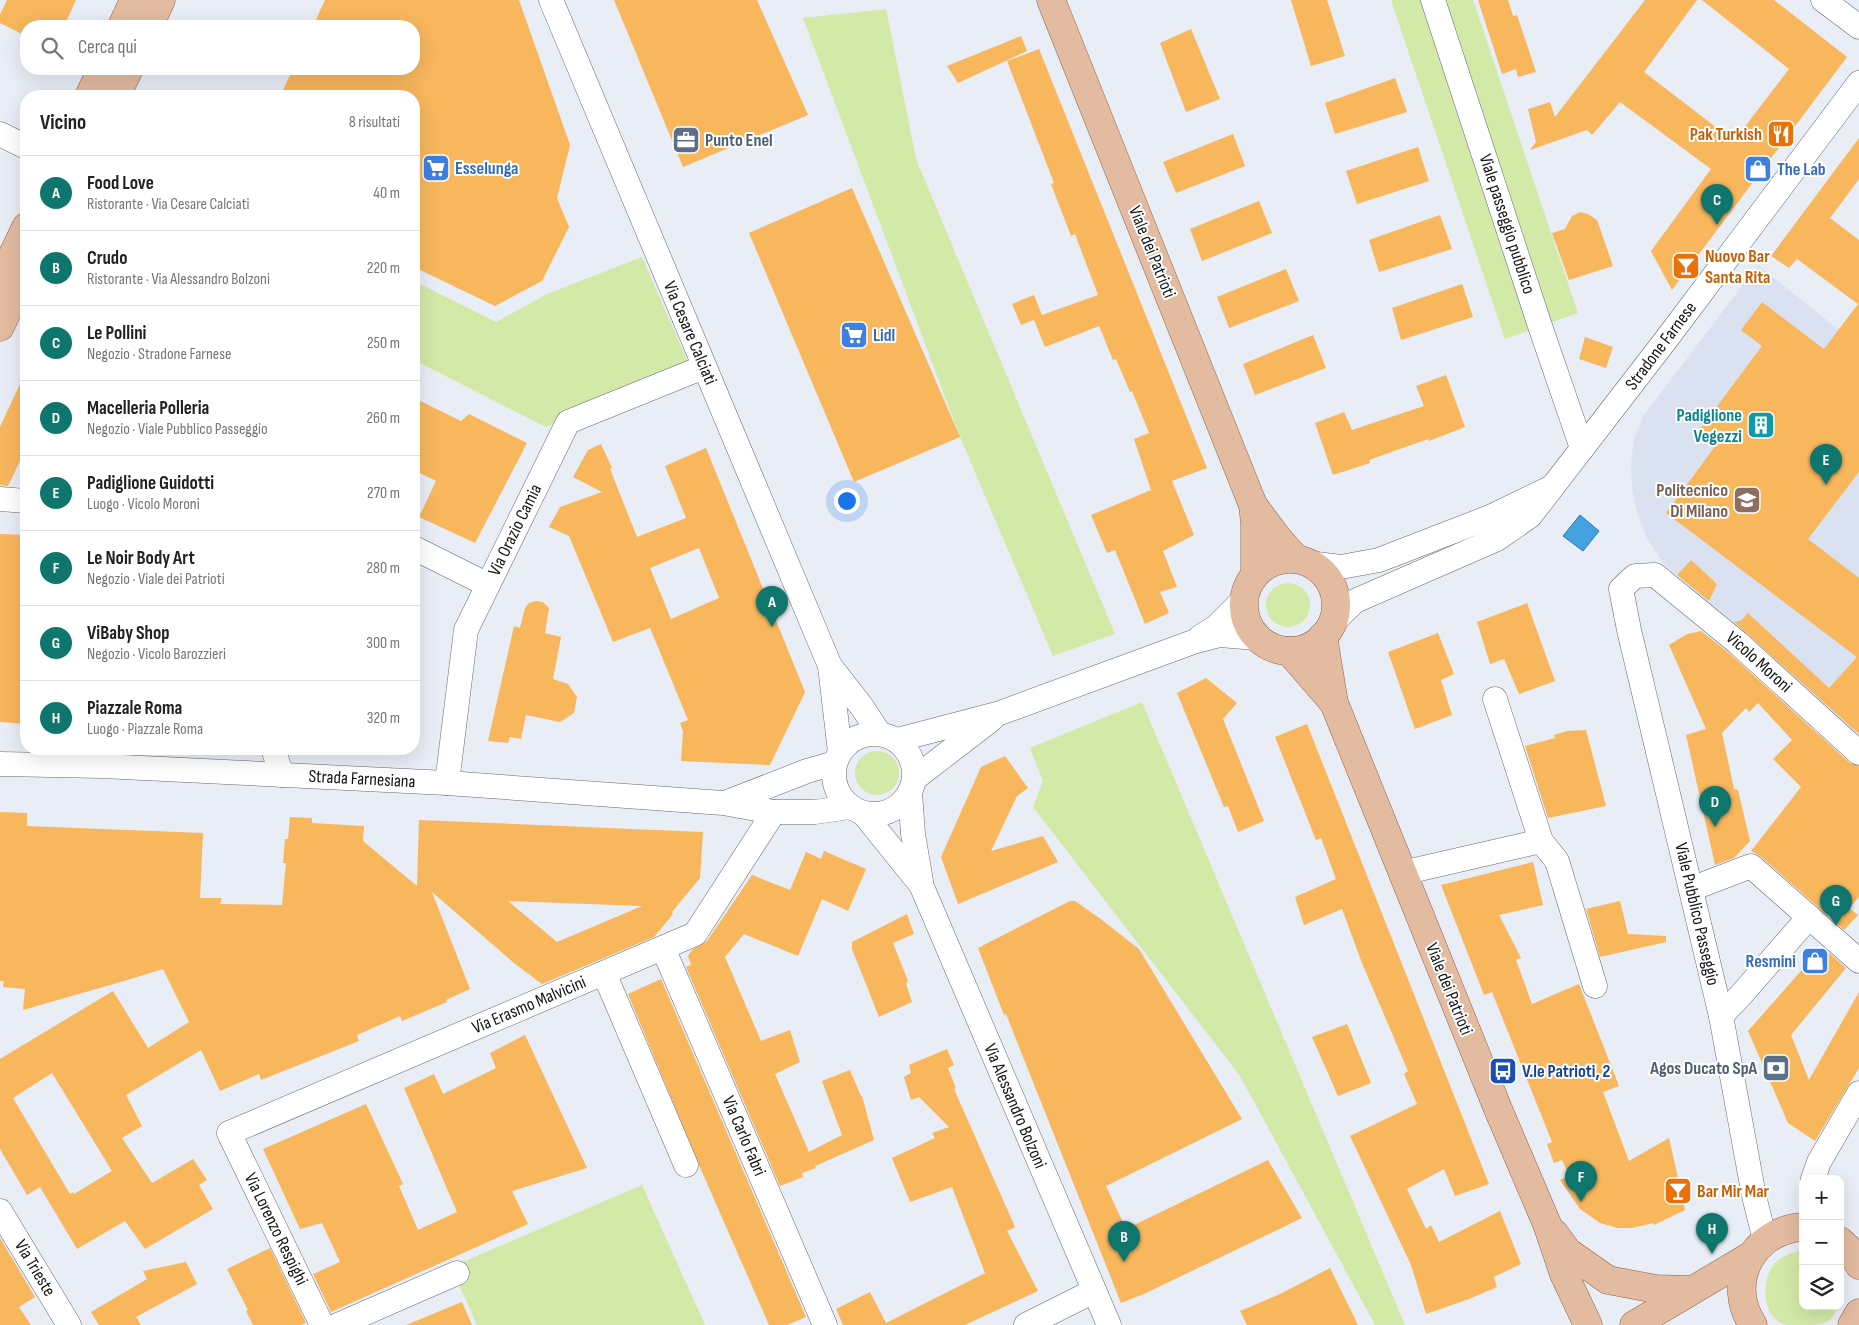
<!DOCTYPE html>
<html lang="it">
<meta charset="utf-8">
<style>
:root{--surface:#fff;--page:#f2f2f2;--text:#222;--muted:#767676;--line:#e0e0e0;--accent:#0f766e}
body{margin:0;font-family:"Sofia Sans Condensed",sans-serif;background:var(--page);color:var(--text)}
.controls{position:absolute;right:15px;bottom:15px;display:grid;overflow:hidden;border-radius:10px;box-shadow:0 5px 20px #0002}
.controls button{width:45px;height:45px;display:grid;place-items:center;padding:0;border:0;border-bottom:1px solid var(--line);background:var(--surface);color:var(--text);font:25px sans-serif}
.you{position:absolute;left:846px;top:500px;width:18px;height:18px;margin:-12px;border:4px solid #fff;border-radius:50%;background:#1a73e8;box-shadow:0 0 0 8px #1a73e833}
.badge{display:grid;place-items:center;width:32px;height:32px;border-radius:50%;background:var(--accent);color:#fff;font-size:16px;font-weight:700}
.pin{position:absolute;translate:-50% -41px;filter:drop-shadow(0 1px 2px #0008)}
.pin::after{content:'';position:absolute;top:26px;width:18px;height:15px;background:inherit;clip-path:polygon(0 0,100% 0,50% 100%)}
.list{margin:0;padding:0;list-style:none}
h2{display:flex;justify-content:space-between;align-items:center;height:65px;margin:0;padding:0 20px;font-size:21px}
h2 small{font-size:16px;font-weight:400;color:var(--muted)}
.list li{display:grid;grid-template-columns:32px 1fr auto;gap:15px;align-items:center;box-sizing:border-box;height:75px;padding:0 20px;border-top:1px solid var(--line)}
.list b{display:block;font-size:19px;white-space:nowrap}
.list p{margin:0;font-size:16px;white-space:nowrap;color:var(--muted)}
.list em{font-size:16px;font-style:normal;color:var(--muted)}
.icon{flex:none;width:28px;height:28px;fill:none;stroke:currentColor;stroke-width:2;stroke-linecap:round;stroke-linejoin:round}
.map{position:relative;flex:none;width:1859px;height:1325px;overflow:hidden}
.search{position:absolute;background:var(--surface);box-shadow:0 5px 20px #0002;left:20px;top:20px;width:400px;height:55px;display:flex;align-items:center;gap:12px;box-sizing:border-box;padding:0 18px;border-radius:20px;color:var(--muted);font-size:19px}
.panel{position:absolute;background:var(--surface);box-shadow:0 5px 20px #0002;left:20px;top:90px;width:400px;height:665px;border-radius:20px}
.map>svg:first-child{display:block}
</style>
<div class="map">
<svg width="1859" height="1325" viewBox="0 0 1859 1325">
<rect width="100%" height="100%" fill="#e9edf6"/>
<polygon fill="#dae1f1" points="1758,265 1859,346 1859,738 1663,563 1647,538 1637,513 1632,487 1631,464 1634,439 1644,415"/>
<g fill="#d3e9a8">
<polygon points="1391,0 1473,0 1578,313 1505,339"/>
<polygon points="886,9 916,159 1115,634 1053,656 960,437 803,18"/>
<polygon points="642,257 690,367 546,427 414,360 414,281 496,322 547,294"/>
<circle cx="1288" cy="605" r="22"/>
<polygon points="1142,702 1405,1325 1375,1325 1240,1076 1033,807 1043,781 1030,748"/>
<circle cx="877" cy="773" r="22"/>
<polygon points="642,1185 705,1325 477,1325 451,1267"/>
<path d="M1799,1251H1803V1306H1839C1832,1321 1826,1325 1810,1325C1803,1325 1793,1325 1786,1325C1762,1319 1760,1279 1775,1263C1782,1256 1790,1253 1799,1251Z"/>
</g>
<polygon fill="#43a2e2" stroke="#3577a5" points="1580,515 1599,531 1583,551 1563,536"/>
<g fill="#f8b65d" fill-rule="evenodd">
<polygon points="7,0 76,0 64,26 26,26 26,36 0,23 0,14"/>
<polygon points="325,0 519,0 570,145 557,198 569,227 542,281 495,306 414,267 414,96 280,96 293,69 414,69 414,26 313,26"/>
<polygon points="614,0 757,0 808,115 683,167"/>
<polygon points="1291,0 1327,0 1345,56 1311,66"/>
<polygon points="1478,0 1508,0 1513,16 1517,15 1536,72 1518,77 1516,69 1502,74"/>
<polygon points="1645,0 1697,0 1644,72 1734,141 1789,69 1702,0 1774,0 1847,57 1672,290 1651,251 1711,169 1620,102 1592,135 1587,130 1530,150 1536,142 1528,109 1550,102 1555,117"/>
<polygon points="1191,29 1220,99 1186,112 1160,43"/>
<polygon points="1021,36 1027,51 958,83 947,66"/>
<polygon points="1039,49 1207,468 1172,481 1194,535 1163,551 1177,587 1160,592 1169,613 1145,624 1115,550 1107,553 1091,515 1151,490 1134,439 1149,433 1132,391 1130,392 1116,359 1113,360 1099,326 1045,347 1034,320 1021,325 1012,304 1034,295 1042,315 1098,295 1075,234 1071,236 1051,184 1054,183 1007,61"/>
<polygon points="1395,78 1407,112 1335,134 1325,103"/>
<polygon points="1233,134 1245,166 1176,193 1163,162"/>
<polygon points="1859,138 1859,179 1830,218 1859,240 1859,472 1808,539 1859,578 1859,734 1734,622 1742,620 1748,613 1829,688 1857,657 1666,513 1716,445 1698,432 1762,346 1741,330 1762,302 1824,349 1858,304 1797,259 1789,268 1771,256"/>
<polygon points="1418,147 1429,181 1357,204 1346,171"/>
<polygon points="852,188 960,437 854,482 749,233"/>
<polygon points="1259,201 1272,233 1202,261 1190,229"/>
<polygon points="1580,212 1588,214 1597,220 1613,266 1569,280 1552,233 1565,229 1572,216"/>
<polygon points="1440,215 1452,249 1379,272 1369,240"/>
<polygon points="1286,269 1299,301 1229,328 1217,297"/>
<polygon points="1462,284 1473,317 1401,340 1392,308"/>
<polygon points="1313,335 1326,368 1255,395 1243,364"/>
<polygon points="1585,337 1613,347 1606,368 1579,359"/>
<polygon points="26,371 26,448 8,486 0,485 0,427"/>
<polygon points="1446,375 1465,427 1429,441 1428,439 1369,460 1370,463 1333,475 1315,423 1344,412 1352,430 1424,406 1416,386"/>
<polygon points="414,398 461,421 469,414 527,443 475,543 419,517 436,481 414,470"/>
<path d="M601,444L612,468L610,469L637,537L686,518L665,466L706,448L805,692L770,765L681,761L683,731L680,723L688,720L650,628L613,642L569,536L549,527L560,507L602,492L573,477L588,450ZM699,548L719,598L671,619L650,568Z"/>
<polygon points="0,534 26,535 26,724 0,722"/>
<polygon points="1691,560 1717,584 1709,601 1677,575"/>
<polygon points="536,601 543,602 549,608 545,633 561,637 553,679 568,684 577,697 574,713 560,722 526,715 521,739 510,737 508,743 488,741 514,626 520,628 525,608 529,603"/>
<polygon points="1527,603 1555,681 1519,694 1504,659 1490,664 1477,622"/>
<polygon points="1701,631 1729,653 1850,763 1859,766 1859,897 1849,908 1858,915 1844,930 1760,856 1751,851 1801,787 1773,759 1792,740 1758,703 1749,712 1746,708 1722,733 1734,789 1738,790 1750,841 1734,858 1715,865 1686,735 1706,729 1669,645 1687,634"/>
<polygon points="1438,633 1454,674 1441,680 1452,715 1415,729 1388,652"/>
<polygon points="1206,678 1237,703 1223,719 1264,821 1238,832 1228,806 1224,807 1177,693"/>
<polygon points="1307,724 1489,1184 1455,1196 1444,1169 1407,1189 1426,1229 1431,1225 1439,1242 1500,1211 1521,1264 1494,1277 1497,1287 1469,1299 1426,1314 1411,1265 1350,1136 1417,1104 1404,1074 1408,1071 1362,963 1342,909 1304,925 1295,897 1336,879 1321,838 1316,840 1275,737"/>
<polygon points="1586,730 1606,806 1548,818 1525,746 1555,738 1554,735 1567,731"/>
<polygon points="1005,756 1028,788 1017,796 991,851 1043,836 1058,862 958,904 941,857 981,767"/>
<path d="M0,812L27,813V826L203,833L200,898H222L220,904L282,905L286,863H283L285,839H288L290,817L312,818V823L364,826L363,841L417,886L419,820L703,832L700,878L672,912L673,914L654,937L542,984L514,963L432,892L470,989L446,1000L447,1002L402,1021L400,1016L357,1035L359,1041L261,1080L259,1074L220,1091L201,1050L126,1095L142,1126L122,1138L152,1183L193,1159L207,1180L199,1185L213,1209L145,1249L125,1221L77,1249L40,1187L27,1195L0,1149V1059L113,991L148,1048L189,1022L163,969L124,981L23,1010L25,989L3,987L4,981H0ZM508,901L642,906L557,942ZM52,1073L112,1171L74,1194L73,1192L70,1194L13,1098Z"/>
<polygon points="824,851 866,869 848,911 822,899 798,956 744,934 725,957 761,1041 790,1030 800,1062 775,1074 809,1152 842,1135 822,1081 850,1070 861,1096 862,1096 874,1140 815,1166 816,1168 802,1173 803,1177 780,1186 686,967 691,965 688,956 692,950 707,941 752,875 790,890 806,852 821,859"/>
<polygon points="1533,862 1543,905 1499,915 1521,958 1516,960 1532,1004 1579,984 1619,1086 1603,1092 1629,1161 1669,1138 1678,1178 1676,1180 1681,1192 1685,1210 1654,1225 1653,1223 1632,1228 1618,1228 1600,1223 1580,1209 1560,1180 1569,1176 1562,1160 1554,1163 1547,1144 1552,1142 1492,992 1484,995 1441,885"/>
<polygon points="1070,901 1075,901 1102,920 1139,949 1242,1119 1106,1186 1126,1229 1268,1160 1302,1218 1144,1294 1121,1303 1006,1014 1004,1015 978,948"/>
<polygon points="1620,901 1628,934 1666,936 1666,942 1600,957 1586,909"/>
<polygon points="907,914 914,934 893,943 908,981 906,984 912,1002 879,1017 852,949 852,942"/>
<polygon points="1822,947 1846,968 1791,1035 1809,1080 1859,992 1859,1068 1815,1141 1788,1123 1748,1031"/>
<polygon points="661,979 806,1317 787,1325 769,1325 699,1165 628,994"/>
<polygon points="1347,1024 1371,1083 1338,1096 1312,1037"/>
<polygon points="525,1035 587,1168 512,1191 528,1224 331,1312 313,1274 340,1262 322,1223 300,1229 263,1149 366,1104 403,1184 399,1186 418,1230 457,1212 404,1088 434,1074 443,1094 496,1068 490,1053"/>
<polygon points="947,1049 954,1065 948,1068 956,1088 954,1089 1015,1227 1007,1231 1038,1291 965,1325 843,1325 836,1309 870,1292 886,1323 985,1273 952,1187 910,1202 892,1158 935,1138 932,1133 949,1127 919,1097 911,1100 904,1077 911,1073 909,1065"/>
<polygon points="0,1238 35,1297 19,1307 31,1325 0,1325"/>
<polygon points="270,1248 306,1323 301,1325 253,1325 246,1311 248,1310 227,1269"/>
<polygon points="186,1262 197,1284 136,1317 141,1325 99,1325 91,1312 147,1279 143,1271"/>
<polygon points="1330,1268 1358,1325 1247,1325 1240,1311 1280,1294"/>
<polygon points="462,1302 472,1325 406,1325"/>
</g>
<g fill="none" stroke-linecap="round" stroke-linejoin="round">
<g stroke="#656870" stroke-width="25">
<g id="minor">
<polyline points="551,0 830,666 862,707 879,733"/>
<polyline points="1433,0 1540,326 1582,448"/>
<polyline points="1823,0 1859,27"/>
<polyline points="0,134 26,147"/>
<polyline points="0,499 26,501"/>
<polyline points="414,548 488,585"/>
<polyline points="1308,563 1341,567 1379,560 1490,517 1548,489"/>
<polyline points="1331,624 1355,601 1497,539 1530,516 1665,341 1859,83"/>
<polyline points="1200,637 1216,627 1244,599"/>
<polyline points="830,666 840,752"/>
<polyline points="1495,699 1541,841 1557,861 1595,986"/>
<circle cx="874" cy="774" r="40"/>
<polyline points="897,740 1000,713 1193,642 1220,635 1257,638"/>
<polyline points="273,749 282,775"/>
<polyline points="0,764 102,766 447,783 723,803 774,812 815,812 850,807"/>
<polyline points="914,779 992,719"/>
<polyline points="447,783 466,630 568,422 704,367"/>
<polyline points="910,792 913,834 922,887 1109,1325"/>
<polyline points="725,803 807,771 835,763"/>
<polyline points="863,813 921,885"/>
<polyline points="1402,873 1541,841"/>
<polyline points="1691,889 1751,866 1859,961"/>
<polyline points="663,948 825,1325"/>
<polyline points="604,973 686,1165"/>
<polyline points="1721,1016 1741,995 1809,917"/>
<polyline points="1813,1179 1819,1162 1859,1093"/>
<polyline points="0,1211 69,1325"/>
<polyline points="1765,1240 1754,1196 1721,1016 1629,630 1621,589 1635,576 1655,575 1738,643 1859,753"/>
<polyline points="322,1325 229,1133 695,934 774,812"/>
<polyline points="338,1325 457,1273"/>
<polyline points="1026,1325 1094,1291"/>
</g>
</g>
<g stroke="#8e6348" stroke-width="29">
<g id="major">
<polyline points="1051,0 1253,505 1276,536 1296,559"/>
<polyline points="122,26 134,0"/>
<polyline points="149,26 161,0"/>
<polyline points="89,96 102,69"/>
<polyline points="116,96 129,69"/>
<polyline points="0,282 26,227"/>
<polyline points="0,327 26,271"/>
<polyline points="1253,505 1255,523 1255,575"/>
<circle cx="1290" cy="605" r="46"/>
<polyline points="1323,636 1334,703 1498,1109 1547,1224 1564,1274 1588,1325"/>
<polyline points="1289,651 1334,703"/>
<polyline points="1554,1233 1568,1252 1608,1280 1656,1289 1692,1290"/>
<polyline points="1840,1241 1852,1252 1859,1265"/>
<polyline points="1634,1325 1752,1255"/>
<path d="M1753,1325C1725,1283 1752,1230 1803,1227"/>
<polyline points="1852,1325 1859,1313"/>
</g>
</g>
<use href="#minor" stroke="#fff" stroke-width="24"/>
<use href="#major" stroke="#e3bba1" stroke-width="28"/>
</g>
<defs>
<g id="restaurant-square" transform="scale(1.4375)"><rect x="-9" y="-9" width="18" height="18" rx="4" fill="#e8710a" stroke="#fff"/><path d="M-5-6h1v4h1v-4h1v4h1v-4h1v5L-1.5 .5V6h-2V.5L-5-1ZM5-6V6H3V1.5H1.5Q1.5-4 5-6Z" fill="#fff"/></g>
<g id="office-square" transform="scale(1.4375)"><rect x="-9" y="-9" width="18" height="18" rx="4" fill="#5c6f8a" stroke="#fff"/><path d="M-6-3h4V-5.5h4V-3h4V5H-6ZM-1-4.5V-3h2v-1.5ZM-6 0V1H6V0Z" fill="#fff"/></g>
<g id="supermarket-square" transform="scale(1.4375)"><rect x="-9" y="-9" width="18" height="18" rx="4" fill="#3f7fe0" stroke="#fff"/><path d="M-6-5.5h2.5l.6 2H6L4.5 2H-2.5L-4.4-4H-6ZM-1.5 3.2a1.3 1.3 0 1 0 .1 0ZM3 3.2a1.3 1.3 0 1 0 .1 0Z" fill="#fff"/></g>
<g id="shop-square" transform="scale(1.4375)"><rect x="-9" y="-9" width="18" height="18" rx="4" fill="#3f7fe0" stroke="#fff"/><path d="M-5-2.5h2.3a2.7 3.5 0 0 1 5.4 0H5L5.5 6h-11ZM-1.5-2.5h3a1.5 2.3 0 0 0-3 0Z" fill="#fff"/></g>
<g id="bar-square" transform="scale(1.4375)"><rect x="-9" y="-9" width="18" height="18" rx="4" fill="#e8710a" stroke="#fff"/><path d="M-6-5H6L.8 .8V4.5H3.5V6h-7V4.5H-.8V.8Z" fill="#fff"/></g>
<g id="building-square" transform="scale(1.4375)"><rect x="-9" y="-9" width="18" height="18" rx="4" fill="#0f9aa8" stroke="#fff"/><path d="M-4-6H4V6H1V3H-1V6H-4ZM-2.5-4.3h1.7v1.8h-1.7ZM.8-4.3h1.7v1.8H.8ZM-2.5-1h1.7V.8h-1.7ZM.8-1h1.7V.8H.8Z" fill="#fff"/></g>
<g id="university-square" transform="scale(1.4375)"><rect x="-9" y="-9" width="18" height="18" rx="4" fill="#8d6e63" stroke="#fff"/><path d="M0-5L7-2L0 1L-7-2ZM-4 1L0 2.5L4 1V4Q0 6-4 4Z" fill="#fff"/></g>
<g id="bank-square" transform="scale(1.4375)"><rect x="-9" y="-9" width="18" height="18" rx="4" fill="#5c6f8a" stroke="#fff"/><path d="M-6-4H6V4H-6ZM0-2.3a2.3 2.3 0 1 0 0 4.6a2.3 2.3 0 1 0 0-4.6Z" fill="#fff"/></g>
<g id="bus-square" transform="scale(1.4375)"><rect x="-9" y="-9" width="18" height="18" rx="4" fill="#1a4fb4" stroke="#fff"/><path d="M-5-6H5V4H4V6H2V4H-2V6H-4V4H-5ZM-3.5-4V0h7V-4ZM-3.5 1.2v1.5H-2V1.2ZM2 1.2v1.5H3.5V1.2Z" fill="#fff"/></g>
</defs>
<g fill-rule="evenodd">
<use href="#restaurant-square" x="1781" y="134"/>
<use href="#office-square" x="686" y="140"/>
<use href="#supermarket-square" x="436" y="168"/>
<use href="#shop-square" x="1758" y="169"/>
<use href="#bar-square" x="1686" y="266"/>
<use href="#supermarket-square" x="854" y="335"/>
<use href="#building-square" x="1761" y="425"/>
<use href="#university-square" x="1747" y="500"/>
<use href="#shop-square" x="1815" y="961"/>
<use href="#bank-square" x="1776" y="1068"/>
<use href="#bus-square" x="1503" y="1071"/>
<use href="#bar-square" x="1678" y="1191"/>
</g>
<g text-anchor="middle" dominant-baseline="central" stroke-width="4" stroke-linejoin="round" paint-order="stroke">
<g font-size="18" font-weight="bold" fill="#c56008" stroke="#fff" text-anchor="start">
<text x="1762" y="134" text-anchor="end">Pak Turkish</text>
<text x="1705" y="256">Nuovo Bar<tspan x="1705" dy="21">Santa Rita</tspan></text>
<text x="1697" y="1191">Bar Mir Mar</text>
</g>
<g font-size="18" font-weight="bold" fill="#4e5e75" stroke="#fff" text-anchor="start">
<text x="705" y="140">Punto Enel</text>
<text x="1757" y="1068" text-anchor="end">Agos Ducato SpA</text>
</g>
<g font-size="18" font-weight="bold" fill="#366cbe" stroke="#fff" text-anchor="start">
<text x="455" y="168">Esselunga</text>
<text x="1777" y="169">The Lab</text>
<text x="873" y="335">Lidl</text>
<text x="1796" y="961" text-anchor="end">Resmini</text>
</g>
<g font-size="18" fill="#131417" stroke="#fff">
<text transform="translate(1507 224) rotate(72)">Viale passeggio pubblico</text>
<text transform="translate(1152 252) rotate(68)">Viale dei Patrioti</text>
<text transform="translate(690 333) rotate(67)">Via Cesare Calciati</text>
<text transform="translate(1661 346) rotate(-53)">Stradone Farnese</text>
<text transform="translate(515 530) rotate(-64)">Via Orazio Camia</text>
<text transform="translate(1759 662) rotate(42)">Vicolo Moroni</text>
<text transform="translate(362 779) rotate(3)">Strada Farnesiana</text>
<text transform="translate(1697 914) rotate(77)">Viale Pubblico Passeggio</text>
<text transform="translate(1449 989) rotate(68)">Viale dei Patrioti</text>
<text transform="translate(529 1005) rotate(-23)">Via Erasmo Malvicini</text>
<text transform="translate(1015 1106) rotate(67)">Via Alessandro Bolzoni</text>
<text transform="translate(744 1136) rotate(67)">Via Carlo Fabri</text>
<text transform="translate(276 1229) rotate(64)">Via Lorenzo Respighi</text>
<text transform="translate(35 1268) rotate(59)">Via Trieste</text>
</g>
<g font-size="18" font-weight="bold" fill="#0d838f" stroke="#fff" text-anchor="end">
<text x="1742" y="415">Padiglione<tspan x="1742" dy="21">Vegezzi</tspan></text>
</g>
<g font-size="18" font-weight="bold" fill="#785e54" stroke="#fff" text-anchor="end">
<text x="1728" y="490">Politecnico<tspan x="1728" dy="21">Di Milano</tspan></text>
</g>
<g font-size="18" font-weight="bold" fill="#164399" stroke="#fff" text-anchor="start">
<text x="1522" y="1071">V.le Patrioti, 2</text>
</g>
</g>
</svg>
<div class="controls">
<button>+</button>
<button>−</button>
<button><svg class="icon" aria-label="layers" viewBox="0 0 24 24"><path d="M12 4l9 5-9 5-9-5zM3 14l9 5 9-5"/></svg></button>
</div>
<div class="you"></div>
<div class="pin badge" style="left:772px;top:627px">A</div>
<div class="pin badge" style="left:1124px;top:1262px">B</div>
<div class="pin badge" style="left:1717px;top:225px">C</div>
<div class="pin badge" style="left:1715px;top:827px">D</div>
<div class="pin badge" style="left:1826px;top:485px">E</div>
<div class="pin badge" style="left:1581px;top:1202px">F</div>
<div class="pin badge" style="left:1836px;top:926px">G</div>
<div class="pin badge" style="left:1712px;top:1254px">H</div>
<div class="search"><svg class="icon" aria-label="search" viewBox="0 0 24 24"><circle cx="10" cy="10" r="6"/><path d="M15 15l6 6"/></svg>Cerca qui</div>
<section class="panel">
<h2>Vicino<small>8 risultati</small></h2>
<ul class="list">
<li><span class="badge">A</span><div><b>Food Love</b><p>Ristorante · Via Cesare Calciati</p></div><em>40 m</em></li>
<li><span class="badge">B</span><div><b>Crudo</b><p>Ristorante · Via Alessandro Bolzoni</p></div><em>220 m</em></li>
<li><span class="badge">C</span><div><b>Le Pollini</b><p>Negozio · Stradone Farnese</p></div><em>250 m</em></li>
<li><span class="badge">D</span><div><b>Macelleria Polleria</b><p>Negozio · Viale Pubblico Passeggio</p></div><em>260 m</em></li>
<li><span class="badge">E</span><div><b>Padiglione Guidotti</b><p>Luogo · Vicolo Moroni</p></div><em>270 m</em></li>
<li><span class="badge">F</span><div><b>Le Noir Body Art</b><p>Negozio · Viale dei Patrioti</p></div><em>280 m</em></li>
<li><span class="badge">G</span><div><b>ViBaby Shop</b><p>Negozio · Vicolo Barozzieri</p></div><em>300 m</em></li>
<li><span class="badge">H</span><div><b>Piazzale Roma</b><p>Luogo · Piazzale Roma</p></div><em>320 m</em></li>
</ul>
</section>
</div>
